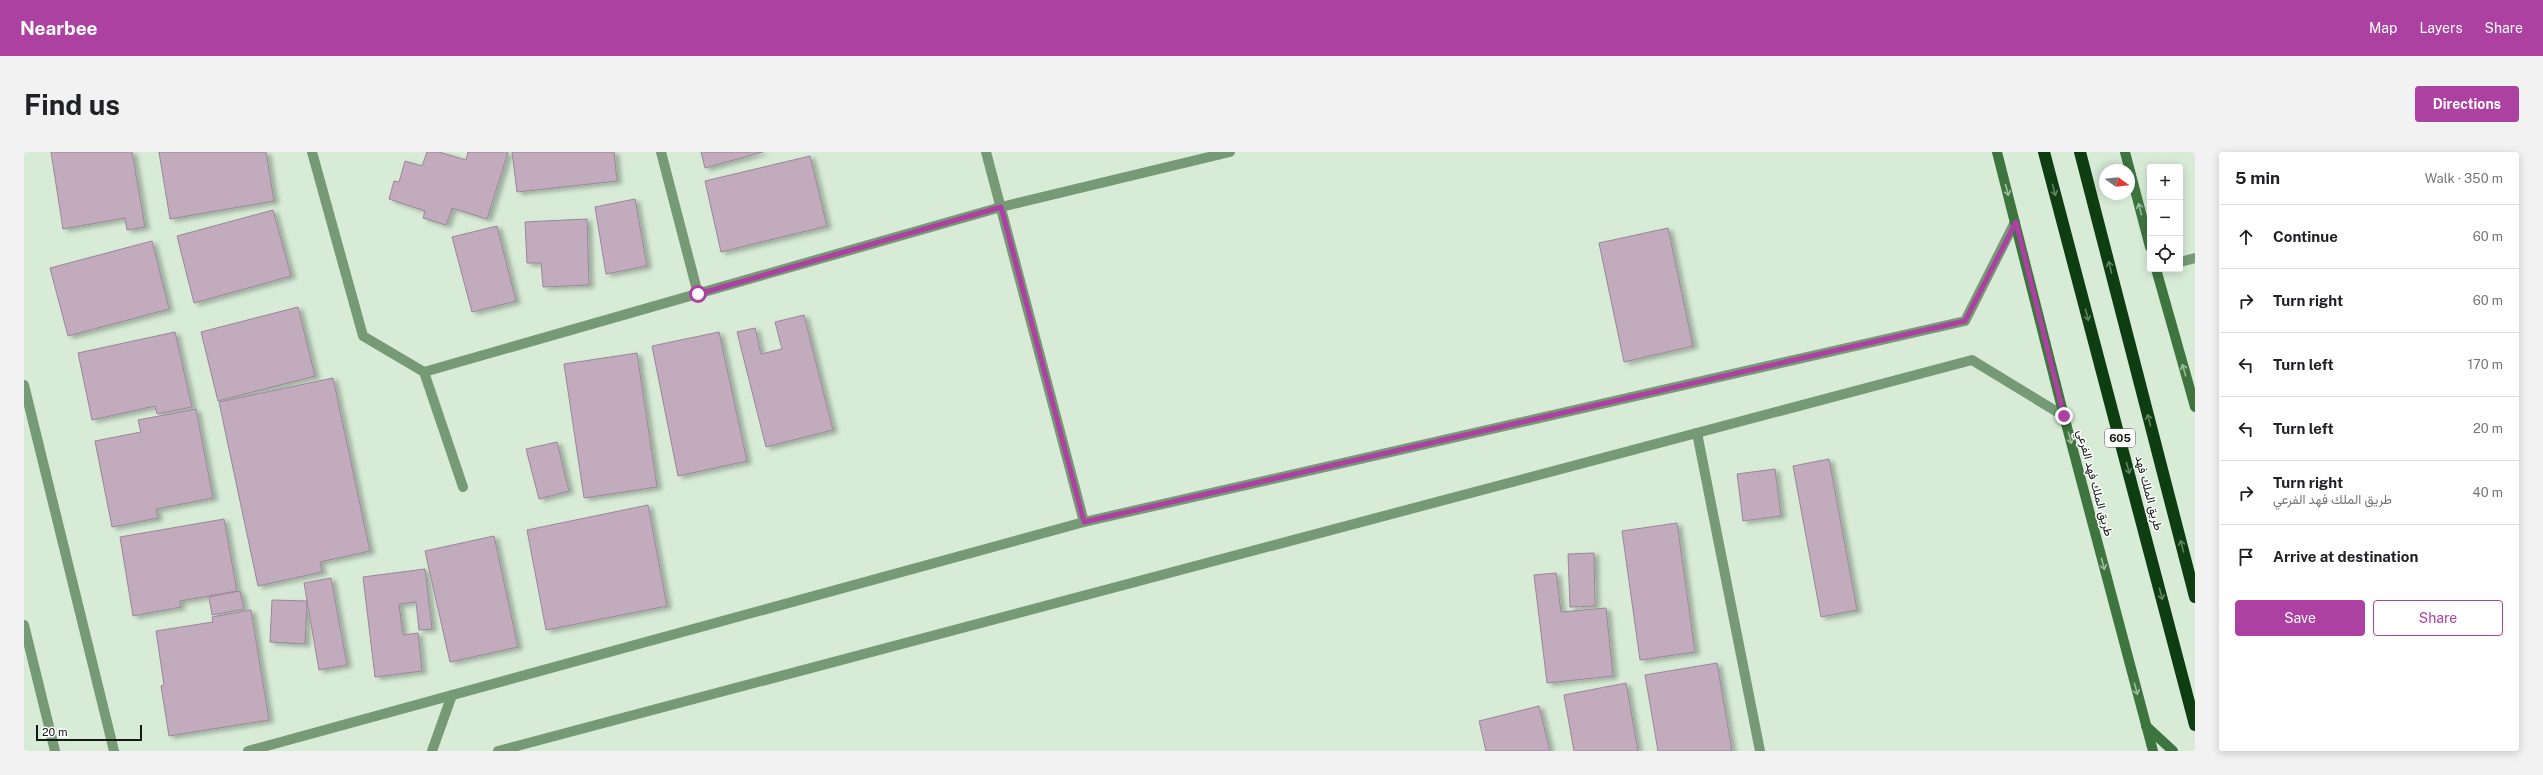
<!DOCTYPE html>
<meta charset="utf-8">
<style>
:root{--surface:#fff;--page:#f2f2f2;--text:#202124;--muted:#757577;--line:#e0e0e0;--accent:#ac41a1}
body{margin:0;font-family:"Public Sans",Vazirmatn,sans-serif;background:var(--page);color:var(--text)}
.controls{position:absolute;right:12px;top:12px;display:grid;overflow:hidden;border-radius:4px;box-shadow:0 2px 10px #0003}
.controls button{width:36px;height:36px;display:grid;place-items:center;padding:0;border:0;border-bottom:1px solid var(--line);background:var(--surface);color:var(--text);font:20px sans-serif}
.compass{position:absolute;left:2075px;top:12px;width:36px;height:36px;border-radius:50%;background:var(--surface);box-shadow:0 2px 10px #0003;rotate:105deg}
.scale{position:absolute;left:12px;bottom:10px;width:106px;box-sizing:border-box;padding-left:4px;border:2px solid #131a13;border-top:0;font-size:11px;line-height:14px;white-space:nowrap;color:#131a13;-webkit-text-stroke:3px #fff;paint-order:stroke}
.stop{position:absolute;width:12px;height:12px;margin:-9px;border:3px solid #ac41a1;border-radius:50%;background:#fff}
.stop.end{background:#ac41a1;border-color:#fff;box-shadow:0 1px 4px #0008}
.list{margin:0;padding:0;list-style:none}
h2{display:flex;justify-content:space-between;align-items:center;height:52px;margin:0;padding:0 16px;font-size:17px}
h2 small{font-size:13px;font-weight:400;color:var(--muted)}
.list li{display:grid;grid-template-columns:26px 1fr auto;gap:12px;align-items:center;box-sizing:border-box;height:64px;padding:0 16px;border-top:1px solid var(--line)}
.list b{display:block;font-size:15px;white-space:nowrap}
.list p{margin:0;font-size:13px;white-space:nowrap;color:var(--muted)}
.list em{font-size:13px;font-style:normal;color:var(--muted)}
.actions{display:flex;gap:8px;padding:12px 16px}
.actions a{flex:1;padding:9px 0;border:1px solid var(--accent);border-radius:4px;text-align:center;font-size:14px;color:var(--accent)}
.actions .main{background:var(--accent);color:#fff}
.icon{flex:none;width:22px;height:22px;fill:none;stroke:currentColor;stroke-width:2;stroke-linecap:round;stroke-linejoin:round}
.map{position:relative;flex:none;width:2171px;height:599px;overflow:hidden;border-radius:4px}
header{display:flex;align-items:center;gap:24px;box-sizing:border-box;height:56px;padding:0 20px;background:var(--accent);color:#fff}
header strong{font-size:19px}
nav{display:flex;gap:22px;margin-inline-start:auto;font-size:14px}
.intro{display:flex;align-items:center;justify-content:space-between;box-sizing:border-box;height:96px;padding:0 24px}
h1{margin:0;font-size:28px}
.button{padding:10px 18px;border-radius:4px;background:var(--accent);color:#fff;font-size:14px;font-weight:700}
main{display:flex;gap:24px;padding:0 24px}
aside{flex:1;background:var(--surface);border-radius:4px;box-shadow:0 2px 10px #0003}
.map>svg:first-child{display:block}
</style>
<header>
<strong>Nearbee</strong>
<nav><a>Map</a><a>Layers</a><a>Share</a></nav>
</header>
<div class="intro"><h1>Find us</h1><a class="button">Directions</a></div>
<main>
<div class="map">
<svg width="2171" height="599" viewBox="0 0 2171 599">
<defs>
<filter id="shadow"><feDropShadow dx="4.5" dy="2.5" stdDeviation="2" flood-color="#0004"/></filter>
</defs>
<rect width="100%" height="100%" fill="#d7ebd6"/>
<g fill="#c1abbd" stroke="#9b8698" filter="url(#shadow)">
<polygon points="27,0 108,0 121,75 103,78 101,66 39,77"/>
<polygon points="135,0 242,0 250,49 146,67"/>
<polygon points="403,0 415,0 442,8 444,0 484,0 463,67 428,56 422,73 399,66 401,59 365,47 370,29 375,30 381,9 398,14"/>
<polygon points="488,0 590,0 593,29 493,40"/>
<polygon points="677,0 739,0 681,16"/>
<polygon points="786,4 803,74 697,100 681,29"/>
<polygon points="611,47 623,114 582,122 571,55"/>
<polygon points="249,58 267,124 170,151 153,84"/>
<polygon points="563,67 565,133 519,135 517,111 503,111 501,70"/>
<polygon points="473,74 492,149 448,160 428,85"/>
<polygon points="1644,76 1669,194 1600,210 1575,91"/>
<polygon points="128,89 145,157 44,184 26,116"/>
<polygon points="274,155 291,224 194,249 177,180"/>
<polygon points="780,163 809,278 742,295 713,180 731,176 737,202 758,197 751,170"/>
<polygon points="151,180 168,255 133,262 131,254 68,268 54,201"/>
<polygon points="695,180 723,309 654,324 628,194"/>
<polygon points="613,201 633,335 560,346 540,212"/>
<polygon points="309,226 346,399 296,410 298,420 234,434 195,250"/>
<polygon points="172,257 189,346 132,357 134,366 88,375 71,289 117,280 114,268"/>
<polygon points="533,290 545,339 515,347 502,297"/>
<polygon points="1805,307 1833,458 1797,465 1769,314"/>
<polygon points="1751,317 1757,364 1719,369 1713,322"/>
<polygon points="624,353 643,454 522,478 503,378"/>
<polygon points="200,367 213,439 156,449 157,455 109,464 96,385"/>
<polygon points="1653,371 1671,500 1616,508 1598,379"/>
<polygon points="470,384 494,495 426,510 401,399"/>
<polygon points="1570,401 1571,454 1546,455 1544,402"/>
<polygon points="401,417 408,477 395,478 392,450 375,452 379,483 394,481 398,519 351,525 339,425"/>
<polygon points="1532,421 1537,460 1582,456 1589,524 1523,531 1510,423"/>
<polygon points="307,426 323,513 295,518 280,431"/>
<polygon points="216,439 220,457 188,463 185,445"/>
<polygon points="248,448 283,449 281,492 246,490"/>
<polygon points="227,458 245,568 145,584 137,534 140,533 132,479 189,470 188,465"/>
<polygon points="1693,511 1708,599 1634,599 1621,523"/>
<polygon points="1602,531 1614,599 1550,599 1540,543"/>
<polygon points="1515,554 1526,599 1462,599 1455,569"/>
</g>
<g fill="none" stroke-linecap="round" stroke-linejoin="round">
<g stroke="#769a75" stroke-width="10">
<polyline points="288,0 339,184 400,220 439,335"/>
<polyline points="637,0 674,142"/>
<polyline points="962,0 1060,370"/>
<polyline points="2156,110 2171,106"/>
<polyline points="400,220 977,55 1206,0"/>
<polyline points="0,233 90,599"/>
<polyline points="1673,281 1736,599"/>
<polyline points="0,473 31,599"/>
<polyline points="224,599 1060,370 1941,169 1991,70"/>
<polyline points="408,599 428,543"/>
<polyline points="474,599 1948,208 2040,264"/>
</g>
<g stroke="#3e753f" stroke-width="10">
<polyline points="1973,0 2040,264 2129,599"/>
<polyline points="2101,0 2126,95"/>
<polyline points="2132,117 2171,255"/>
<polyline points="2122,574 2149,599"/>
</g>
<g stroke="#0d3d10" stroke-width="12">
<polyline points="2020,0 2171,573"/>
<polyline points="2056,0 2171,445"/>
</g>
</g>
<defs><path id="oneway-shaft" d="M-6 0H5M1.5-3L5.5 0L1.5 3" fill="none" stroke-width="1.6" stroke-linecap="round" stroke-linejoin="round"/></defs>
<g stroke="#9eba9f">
<use href="#oneway-shaft" transform="translate(1983 38) rotate(75)"/>
<use href="#oneway-shaft" transform="translate(2116 57) rotate(-105)"/>
<use href="#oneway-shaft" transform="translate(2160 218) rotate(-106)"/>
<use href="#oneway-shaft" transform="translate(2046 286) rotate(75)"/>
<use href="#oneway-shaft" transform="translate(2079 412) rotate(75)"/>
<use href="#oneway-shaft" transform="translate(2112 537) rotate(75)"/>
</g>
<g stroke="#628164">
<use href="#oneway-shaft" transform="translate(2030 38) rotate(75)"/>
<use href="#oneway-shaft" transform="translate(2086 115) rotate(-104)"/>
<use href="#oneway-shaft" transform="translate(2063 163) rotate(75)"/>
<use href="#oneway-shaft" transform="translate(2125 268) rotate(-104)"/>
<use href="#oneway-shaft" transform="translate(2104 316) rotate(75)"/>
<use href="#oneway-shaft" transform="translate(2158 394) rotate(-104)"/>
<use href="#oneway-shaft" transform="translate(2137 442) rotate(75)"/>
</g>
<g fill="none" stroke-linecap="round" stroke-linejoin="round">
<polyline stroke="#ac41a1" stroke-width="5" points="674,142 977,55 1060,370 1941,169 1992,70 2040,264"/>
</g>
<g text-anchor="middle" dominant-baseline="central" stroke-width="3" stroke-linejoin="round" paint-order="stroke">
<rect fill="#fff" stroke="#5a5f5a" stroke-width="1" x="2081" y="277" width="30" height="18" rx="3"/>
<g font-size="11" font-weight="bold" fill="#131a13">
<text x="2096" y="286">605</text>
</g>
<g font-size="12" fill="#131a13" stroke="#fff">
<text transform="translate(2071 331) rotate(75)">طريق الملك فهد الفرعي</text>
<text transform="translate(2125 341) rotate(75)">طريق الملك فهد</text>
</g>
</g>
</svg>
<div class="controls">
<button>+</button>
<button>−</button>
<button><svg class="icon" aria-label="locate" viewBox="0 0 24 24"><circle cx="12" cy="12" r="6"/><path d="M12 2v4M12 18v4M2 12h4M18 12h4"/></svg></button>
</div>
<svg class="compass" viewBox="-18 -18 36 36"><path d="M0-13l5 13h-10z" fill="#e53935"/><path d="M0 13l5-13h-10z" fill="#757577"/></svg>
<div class="scale">20 m</div>
<div class="stop" style="left:674px;top:142px"></div>
<div class="stop end" style="left:2040px;top:264px"></div>
</div>
<aside>
<h2>5 min<small>Walk · 350 m</small></h2>
<ul class="list">
<li><svg class="icon" aria-label="ahead" viewBox="0 0 24 24"><path d="M12 20V5M6 11l6-6 6 6"/></svg><div><b>Continue</b></div><em>60 m</em></li>
<li><svg class="icon" aria-label="right" viewBox="0 0 24 24"><path d="M7 20v-9h11M14 6l5 5-5 5"/></svg><div><b>Turn right</b></div><em>60 m</em></li>
<li><svg class="icon" aria-label="left" viewBox="0 0 24 24"><path d="M17 20v-9H6M10 6l-5 5 5 5"/></svg><div><b>Turn left</b></div><em>170 m</em></li>
<li><svg class="icon" aria-label="left" viewBox="0 0 24 24"><path d="M17 20v-9H6M10 6l-5 5 5 5"/></svg><div><b>Turn left</b></div><em>20 m</em></li>
<li><svg class="icon" aria-label="right" viewBox="0 0 24 24"><path d="M7 20v-9h11M14 6l5 5-5 5"/></svg><div><b>Turn right</b><p>طريق الملك فهد الفرعي</p></div><em>40 m</em></li>
<li><svg class="icon" aria-label="arrive" viewBox="0 0 24 24"><path d="M6 21V4h12l-3 4 3 4H6"/></svg><div><b>Arrive at destination</b></div></li>
</ul>
<div class="actions"><a class="main">Save</a><a>Share</a></div>
</aside>
</main>
